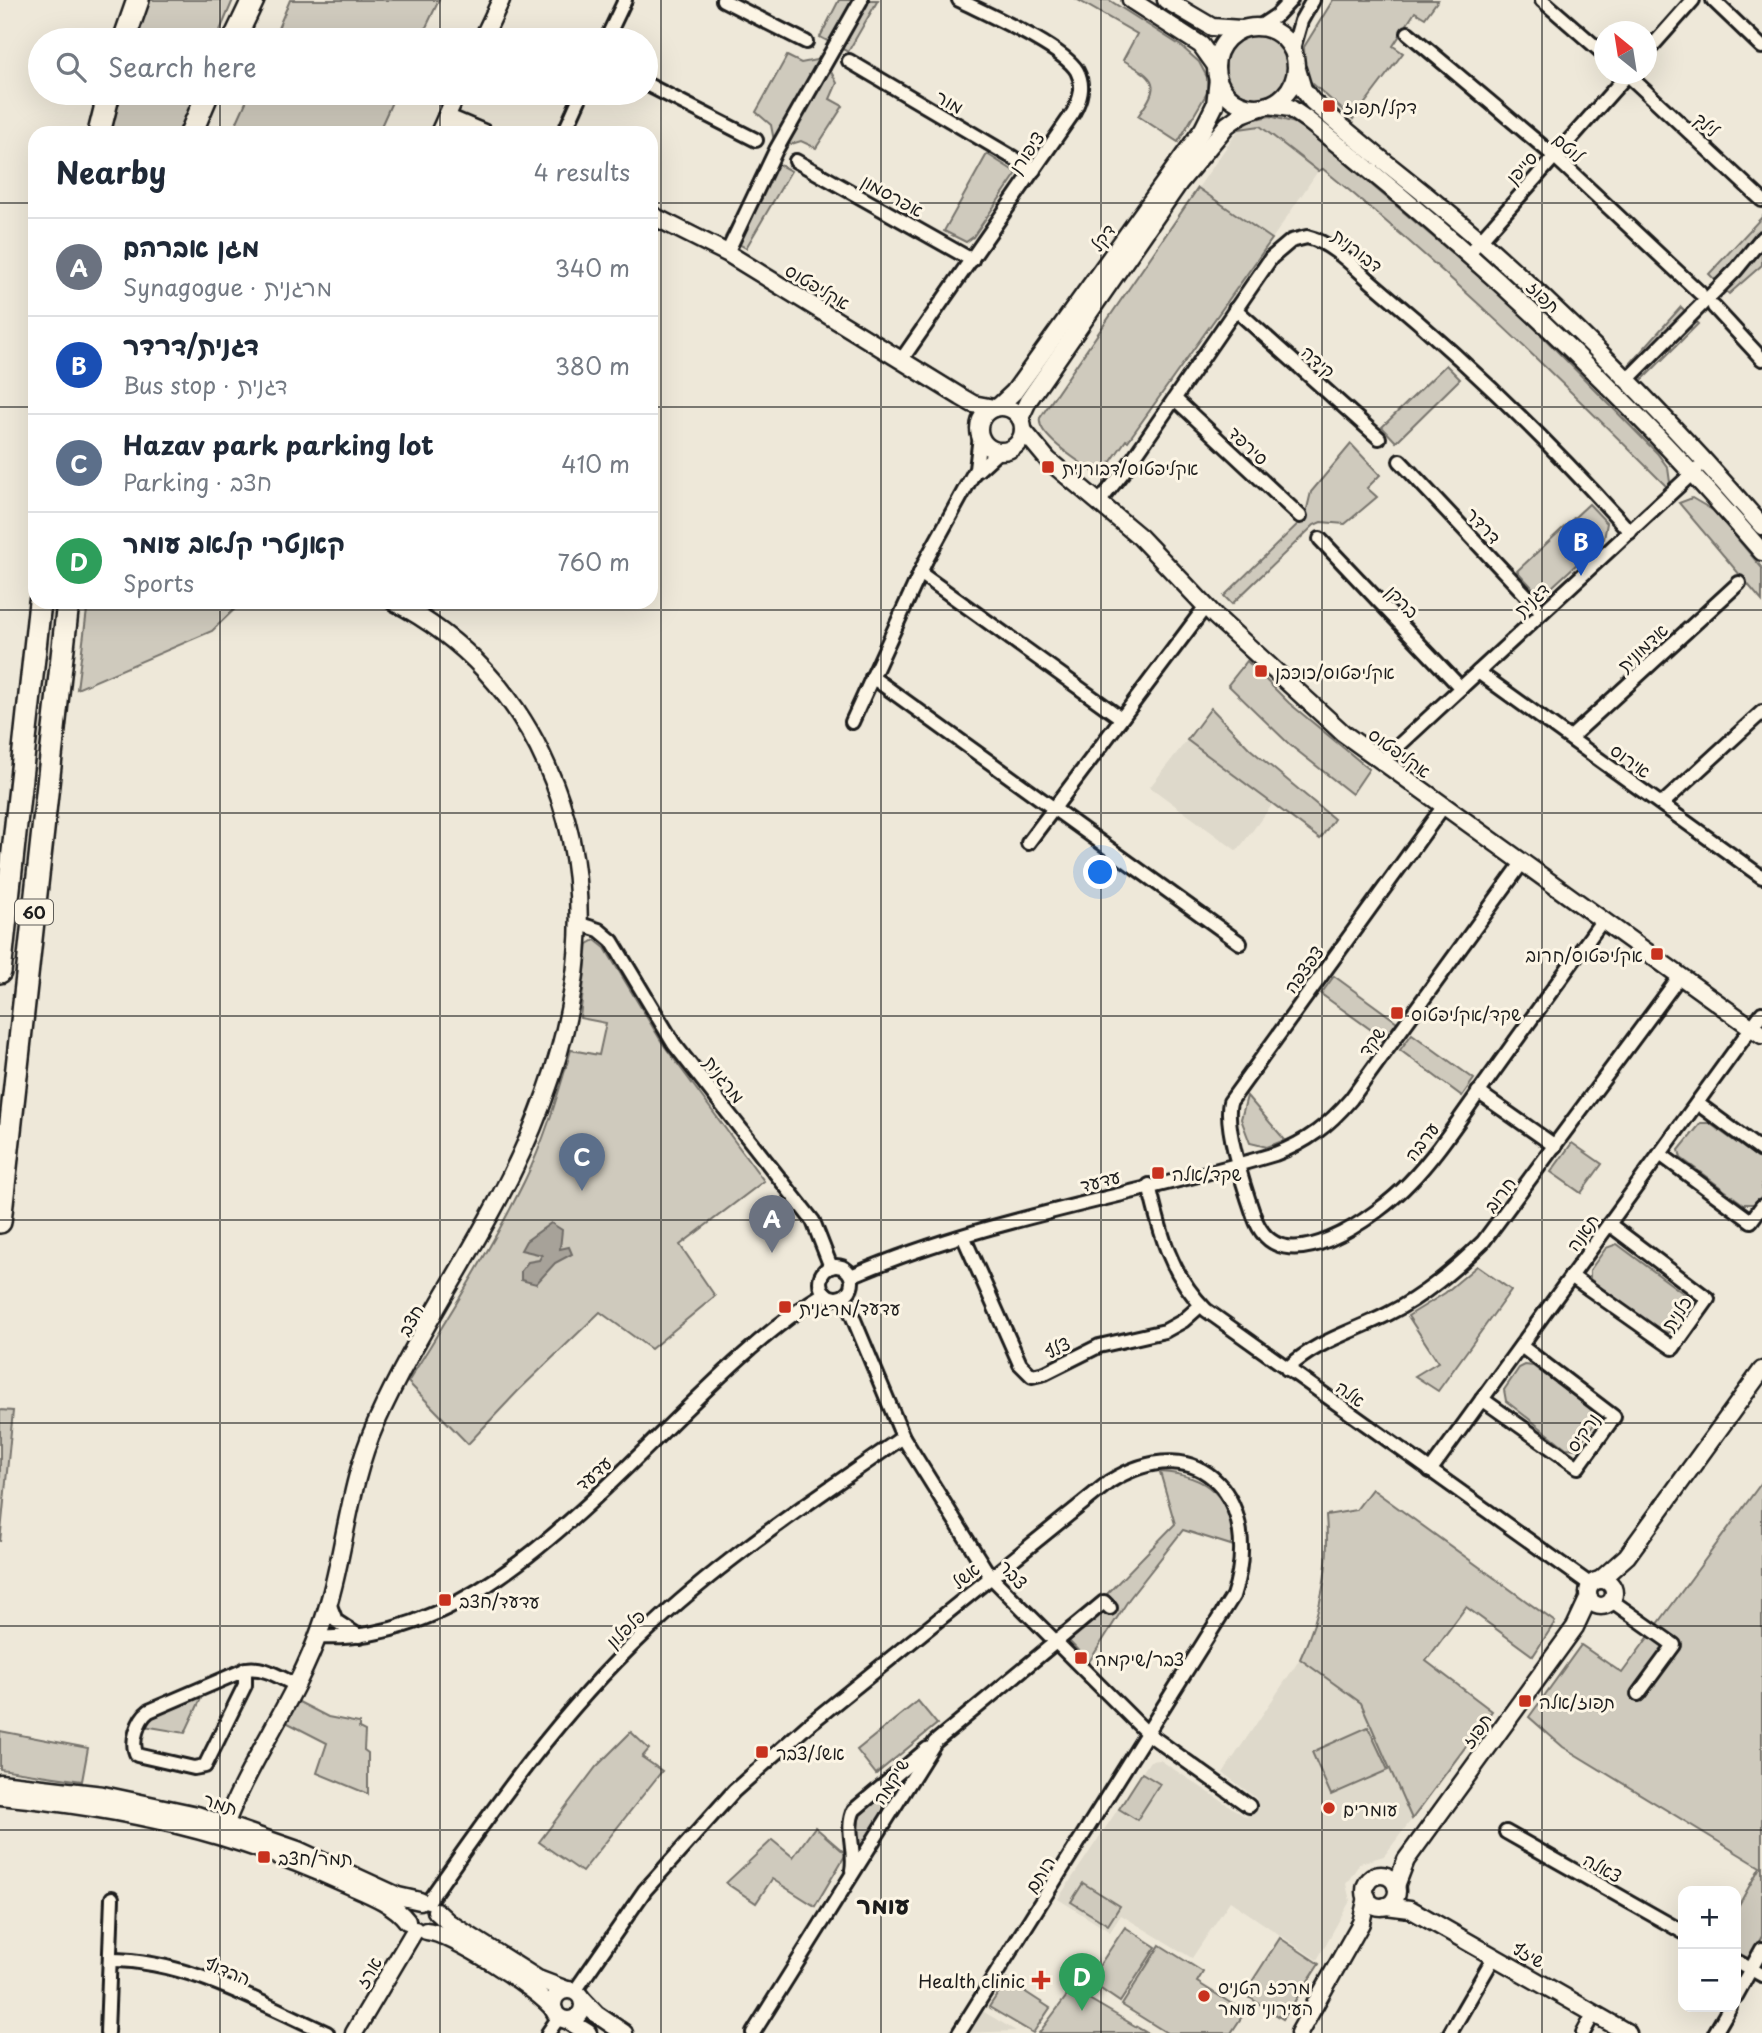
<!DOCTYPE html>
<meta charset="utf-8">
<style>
:root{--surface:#fff;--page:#f6f6f7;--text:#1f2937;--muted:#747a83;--line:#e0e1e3;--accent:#0f766e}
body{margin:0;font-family:"Playpen Sans","Playpen Sans Hebrew",sans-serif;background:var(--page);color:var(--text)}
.controls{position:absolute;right:21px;bottom:21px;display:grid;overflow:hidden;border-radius:14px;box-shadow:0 7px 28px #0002}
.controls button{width:63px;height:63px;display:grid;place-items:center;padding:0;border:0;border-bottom:2px solid var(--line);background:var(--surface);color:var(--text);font:35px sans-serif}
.compass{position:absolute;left:1594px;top:21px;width:63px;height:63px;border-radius:50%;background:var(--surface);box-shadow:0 7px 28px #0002;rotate:330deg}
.you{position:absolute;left:1101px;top:873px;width:24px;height:24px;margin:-18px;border:5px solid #fff;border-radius:50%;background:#1a73e8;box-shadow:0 0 0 10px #1a73e833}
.badge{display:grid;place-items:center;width:46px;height:46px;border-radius:50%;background:var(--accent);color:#fff;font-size:23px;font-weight:700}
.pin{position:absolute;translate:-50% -58px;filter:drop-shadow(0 2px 4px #0008)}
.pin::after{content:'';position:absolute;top:37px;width:24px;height:21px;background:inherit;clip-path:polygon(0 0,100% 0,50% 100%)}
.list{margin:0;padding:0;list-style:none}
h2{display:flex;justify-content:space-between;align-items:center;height:91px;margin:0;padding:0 28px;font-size:30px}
h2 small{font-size:23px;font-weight:400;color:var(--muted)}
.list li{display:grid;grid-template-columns:46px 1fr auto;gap:21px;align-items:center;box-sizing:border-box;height:98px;padding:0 28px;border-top:2px solid var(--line)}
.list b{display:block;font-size:26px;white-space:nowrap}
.list p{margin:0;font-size:23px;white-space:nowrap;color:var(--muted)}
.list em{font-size:23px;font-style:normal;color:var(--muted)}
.icon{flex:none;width:38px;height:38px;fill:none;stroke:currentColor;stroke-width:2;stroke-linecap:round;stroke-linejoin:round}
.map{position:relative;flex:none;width:1762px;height:2033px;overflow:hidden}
.search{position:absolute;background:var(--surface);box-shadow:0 7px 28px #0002;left:28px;top:28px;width:630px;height:77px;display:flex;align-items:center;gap:18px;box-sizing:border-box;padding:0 24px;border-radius:38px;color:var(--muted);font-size:26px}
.panel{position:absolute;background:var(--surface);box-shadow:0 7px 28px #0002;left:28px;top:126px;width:630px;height:483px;border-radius:21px}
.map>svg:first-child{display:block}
</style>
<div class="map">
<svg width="1762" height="2033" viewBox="0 0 1762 2033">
<rect width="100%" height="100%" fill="#eee8d9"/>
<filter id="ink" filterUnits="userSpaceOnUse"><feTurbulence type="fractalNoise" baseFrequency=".0143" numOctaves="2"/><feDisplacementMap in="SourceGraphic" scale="14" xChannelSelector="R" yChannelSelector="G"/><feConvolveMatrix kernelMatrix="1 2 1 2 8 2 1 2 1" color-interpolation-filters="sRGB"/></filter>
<g filter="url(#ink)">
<g fill="#ded9cb">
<polygon points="1260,126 1318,171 1272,239 1198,188 1239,129"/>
<polygon points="1187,740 1272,805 1237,851 1150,787"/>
<polygon points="1300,1659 1361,1703 1412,1819 1384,1856 1360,1863 1346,1884 1350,1901 1317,1960 1230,1901 1192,1958 1121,1915 1110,1932 1058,1899 1150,1761 1160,1760 1246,1817 1257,1799 1223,1773"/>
<polygon points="979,2009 1016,2031 964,2033"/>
</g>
<g fill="#cfcabd" stroke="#76736c" stroke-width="2">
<polygon points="149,0 233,0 216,40 133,40"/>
<polygon points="290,0 439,0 420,40 273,40"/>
<polygon points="839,0 878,0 848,52 820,37"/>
<path d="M1078,0H1109L1181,46L1199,62L1207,77V93L1178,142L1138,116C1162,83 1156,79 1123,60L1137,34Z"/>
<polygon points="1333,0 1438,0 1425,18 1415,12 1393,46 1403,53 1353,119 1305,77 1304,47"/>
<circle cx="1256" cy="67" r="37"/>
<polygon points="787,56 801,63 816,60 829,68 837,83 830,99 843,106 816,148 801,141 785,146 774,141 771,125 756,112"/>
<polygon points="121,93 195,93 180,133 111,133"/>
<polygon points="250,93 396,93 378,133 232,133"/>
<path d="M1270,116L1295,123L1315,137L1506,299L1657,453L1668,468L1670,482L1667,487C1556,376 1445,267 1323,169L1318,171L1260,126L1239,129L1251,120Z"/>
<polygon points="987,154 1017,173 973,237 966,242 944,231"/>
<polygon points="767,158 791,171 746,248 725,237"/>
<path d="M1198,188L1272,239L1128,441L1126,440L1103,473H1095C1081,462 1036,436 1040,418Z"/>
<polygon points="1762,217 1762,265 1729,294 1709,274"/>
<polygon points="1681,307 1698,324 1643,379 1629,365"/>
<polygon points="1446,365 1460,379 1396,442 1382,427"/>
<polygon points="1351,444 1380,475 1367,488 1377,497 1345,524 1321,522 1314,525 1232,604 1224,596 1305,517 1311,492"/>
<polygon points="1692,498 1714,511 1762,568 1762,601 1679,503"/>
<polygon points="1589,504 1607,523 1604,539 1541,597 1517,571"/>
<polygon points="88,602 242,602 212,631 77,689"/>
<polygon points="1247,661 1289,703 1369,769 1352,794 1290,745 1228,685"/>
<polygon points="1211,708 1250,749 1334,819 1320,839 1187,740"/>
<path d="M595,940L605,948L663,1044L764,1181L680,1245L715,1296L651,1349L600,1312L518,1391L468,1444L408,1382C448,1317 490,1251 524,1182C545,1140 558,1094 571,1050L599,1055L606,1023L580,1018L588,944Z"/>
<polygon points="1334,976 1397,1022 1384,1039 1321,994"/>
<polygon points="1412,1034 1474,1079 1462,1096 1400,1050"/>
<polygon points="1247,1096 1285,1140 1267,1147 1250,1143 1241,1119"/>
<polygon points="1709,1123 1762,1161 1762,1198 1756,1204 1743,1204 1681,1158 1679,1150 1701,1123"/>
<polygon points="1572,1143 1602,1164 1581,1193 1551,1172"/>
<polygon points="1617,1244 1691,1299 1694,1308 1680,1328 1668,1333 1657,1329 1590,1279 1590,1270 1606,1248"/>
<polygon points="1477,1266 1511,1290 1438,1391 1415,1376 1438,1362 1408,1316 1445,1293"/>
<polygon points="1525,1365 1533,1366 1596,1412 1595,1423 1576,1449 1566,1448 1506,1401 1504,1390 1519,1368"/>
<polygon points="0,1410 13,1411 0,1542"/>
<path d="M1160,1472C1208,1475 1232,1497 1234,1546L1183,1530L1129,1599L1089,1662L1068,1640L1113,1601L1107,1594L1175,1524Z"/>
<polygon points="1762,1482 1762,1936 1749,1960 1736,1952 1736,1910 1760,1867 1563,1747 1529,1717 1581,1645 1622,1673"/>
<path d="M1372,1489L1555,1622L1533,1656L1466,1607L1426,1661L1492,1711L1412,1819L1361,1703L1300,1659C1322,1612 1330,1567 1326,1515L1356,1510Z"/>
<polygon points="204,1692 185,1733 144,1726 149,1717"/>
<polygon points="297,1701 328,1717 359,1723 359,1728 365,1731 364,1750 368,1753 368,1794 317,1773 327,1743 286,1722"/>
<polygon points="918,1701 937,1724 876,1774 857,1750"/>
<polygon points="1368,1727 1388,1770 1331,1795 1312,1752"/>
<polygon points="0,1731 88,1748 82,1781 0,1769"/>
<polygon points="631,1732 649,1749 642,1757 662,1771 582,1872 539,1842 596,1767"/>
<polygon points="918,1761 857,1854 855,1829 862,1806"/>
<polygon points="1142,1773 1160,1784 1137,1820 1119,1809"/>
<polygon points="815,1827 846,1854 815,1906 772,1879 756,1903 726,1883 772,1840 793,1857"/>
<polygon points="1083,1883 1120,1906 1108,1925 1071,1902"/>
<polygon points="1125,1927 1156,1947 1120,2002 1089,1981"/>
<polygon points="1280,1938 1319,1964 1283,2019 1244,1994"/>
<polygon points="1160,1945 1203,1972 1197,1982 1245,2012 1231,2033 1167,2033 1122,2005"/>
<polygon points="1007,1980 1050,2008 1033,2033 989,2007"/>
<polygon points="1072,1989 1147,2033 1039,2033"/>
</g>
<polygon fill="#a7a299" stroke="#6f6c67" stroke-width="2" points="551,1223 562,1230 560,1249 569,1247 572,1254 555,1263 536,1284 521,1280 521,1271 528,1262 539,1260 542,1255 521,1250 526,1241"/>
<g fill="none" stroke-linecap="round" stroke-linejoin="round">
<g stroke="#1c1c1c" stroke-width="18">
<g id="street">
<polyline points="723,0 806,42"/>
<polyline points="1542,0 1604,54"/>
<polyline points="1713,0 1762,47"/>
<polyline points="1259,27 1277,15 1291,0"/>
<polyline points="1408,33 1554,156 1700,293"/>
<polyline points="606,40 625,0"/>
<polyline points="1293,49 1301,21 1313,0"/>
<polyline points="1646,53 1693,0"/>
<polyline points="849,61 1034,170"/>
<polyline points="1627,74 1762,200"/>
<polyline points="646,84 756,140"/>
<polyline points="564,133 582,93"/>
<polyline points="796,161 972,260"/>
<polyline points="727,253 776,150 861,0"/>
<polyline points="1469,253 1628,74"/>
<polyline points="1714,307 1762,359"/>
<polyline points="1235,309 1379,438"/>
<path d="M902,359L1073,113C1080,100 1085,86 1077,71C1063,47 987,14 959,0"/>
<polyline points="1626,381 1735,271 1762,238"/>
<polyline points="1175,399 1300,516"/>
<polyline points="1400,461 1542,612"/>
<polyline points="978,470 999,451"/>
<path d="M1100,501L1128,466L1271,258L1291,241L1307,237C1333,243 1356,269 1376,286C1466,361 1552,444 1630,532"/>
<polyline points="1320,539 1461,688"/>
<polyline points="920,573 1121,718"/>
<polyline points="1478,672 1762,877"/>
<polyline points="872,677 1240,943"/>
<polyline points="852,722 926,560 976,469 980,436"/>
<polyline points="1570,738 1739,583"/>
<polyline points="1381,762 1697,469"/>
<polyline points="1662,804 1762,712"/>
<path d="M1443,807L1230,1102C1224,1127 1245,1190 1254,1216C1279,1290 1379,1215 1410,1182C1438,1153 1460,1118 1484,1085C1523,1030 1563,975 1602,921"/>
<polyline points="1028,843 1206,606"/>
<polyline points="580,924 599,930 612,941 674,1044 813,1221 831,1267"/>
<polyline points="1478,1092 1555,1146"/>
<polyline points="1697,1103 1762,1151"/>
<polyline points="1660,1154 1751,1221 1762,1206"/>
<path d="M1149,1185C1160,1233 1170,1274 1206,1310L1591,1585"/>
<polyline points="964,1238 1020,1364 1032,1376 1045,1373 1099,1346 1165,1331 1183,1321 1201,1305"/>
<circle cx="836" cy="1282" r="16"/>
<path d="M851,1276C985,1218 1136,1196 1275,1154C1307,1142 1329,1125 1351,1099L1522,863"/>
<polyline points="1571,1276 1673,1348 1708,1299 1609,1224"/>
<polyline points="844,1296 903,1437 989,1575 1147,1733 1249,1806"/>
<path d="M1287,1369C1316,1341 1353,1332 1388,1314C1424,1296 1454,1270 1483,1242L1680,976"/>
<polyline points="1482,1399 1578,1467 1614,1417 1521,1346"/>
<polyline points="1430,1471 1762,1013"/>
<polyline points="1612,1601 1674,1645 1638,1694"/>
<polyline points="329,1603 336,1621 359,1636"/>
<path d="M318,1637C519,1648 667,1388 825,1293"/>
<path d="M245,1669V1685L205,1766L194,1768L137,1755C130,1743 138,1719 149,1711L247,1669C263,1666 281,1678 296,1685"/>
<polyline points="1506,1832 1683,1932"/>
<path d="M852,1870C856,1850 845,1828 854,1810L927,1749"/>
<path d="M428,1902C494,1807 560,1713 645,1633C723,1558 815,1499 903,1437"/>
<path d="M110,1960C187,1960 258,2002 327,2033"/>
<polyline points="1736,1961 1762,1975"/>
<path d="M575,1991L645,1890L734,1791L807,1726L1109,1482C1202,1424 1264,1503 1233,1596L959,2033"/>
<polyline points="1736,1996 1762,1949"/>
<polyline points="107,2033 112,1898"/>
<polyline points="548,2033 559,2017"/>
<polyline points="753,2033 935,1742 1104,1602 1110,1608"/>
<polyline points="1450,2033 1494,1957"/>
<polyline points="1583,2033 1594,2013"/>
<polyline points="1715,2033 1730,2007"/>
</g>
</g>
<g stroke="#1c1c1c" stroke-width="21">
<g id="secondary">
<polyline points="1131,0 1201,45 1216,66"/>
<polyline points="1166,0 1212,27 1241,29"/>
<circle cx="1256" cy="67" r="40"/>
<polyline points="482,40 501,0"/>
<path d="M1297,69L1303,89L1312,101C1367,150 1426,193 1481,241C1580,329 1675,425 1762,526"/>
<path d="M1269,105L1290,108L1306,119C1471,249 1625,392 1762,552"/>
<polyline points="446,117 484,133"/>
<polyline points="439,133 457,93"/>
<polyline points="651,215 727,253 961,397 973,404 994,408"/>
<polyline points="998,407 1014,392 1203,129 1215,105 1218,79"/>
<circle cx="1001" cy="429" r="22"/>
<polyline points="1020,418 1028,401 1179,183 1227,125 1242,114 1261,107"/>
<polyline points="1023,430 1048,460 1140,537 1215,616 1343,733 1762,1035"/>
<circle cx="1601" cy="1593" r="13"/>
<polyline points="1600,1580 1627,1556 1762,1370"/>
<polyline points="0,1783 103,1795 197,1815 298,1850 398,1896 420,1901"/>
<path d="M0,1796C122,1808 231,1831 344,1883C364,1892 393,1902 407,1921"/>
<path d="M221,1836C246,1764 295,1702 320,1630C345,1562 346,1490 376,1423C410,1347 457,1277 496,1204C568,1071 612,910 547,766C516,695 464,638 394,602"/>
<circle cx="1381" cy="1891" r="16"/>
<polyline points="1396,1886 1406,1860 1575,1627 1589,1597"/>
<polyline points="1386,1906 1410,1909 1628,2033"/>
<polyline points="436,1911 448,1922 538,1979 567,1990"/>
<path d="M426,1931C450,1932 540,1990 554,2010"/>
<circle cx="568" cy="2005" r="15"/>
<polyline points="583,2000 596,2014 624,2033"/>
<polyline points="567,2020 588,2033"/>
<polyline points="354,2033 415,1930"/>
<polyline points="1299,2033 1361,1923 1367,1897"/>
</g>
</g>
<g stroke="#1c1c1c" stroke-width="26">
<g id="highway">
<polyline points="124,40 138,0"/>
<polyline points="234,40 253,0"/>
<polyline points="99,133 109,93"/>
<polyline points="191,133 208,93"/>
<polyline points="0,972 40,602"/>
<polyline points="0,1222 68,602"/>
</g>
</g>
<use href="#street" stroke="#fcf5e5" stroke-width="12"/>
<use href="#secondary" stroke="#fcf5e5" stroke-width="16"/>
<use href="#highway" stroke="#fcf5e5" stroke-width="21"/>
</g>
</g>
<path fill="none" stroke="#1c1c1c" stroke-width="2" stroke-opacity="0.55" d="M220,0V40M440,0V40M661,0V2033M881,0V2033M1101,0V2033M1322,0V2033M1542,0V2033M220,93V133M440,93V133M0,203H35M651,203H1762M0,407H35M651,407H1762M220,602V2033M440,602V2033M0,610H1762M0,813H1762M0,1016H1762M0,1220H1762M0,1423H1762M0,1626H1762M0,1830H1762"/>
<g fill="#c8321e" stroke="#fcf5e5" stroke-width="2.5">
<rect x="1322" y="99" width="14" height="14" rx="3.5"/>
<rect x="1041" y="460" width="14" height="14" rx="3.5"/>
<rect x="1254" y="664" width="14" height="14" rx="3.5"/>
<rect x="1650" y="947" width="14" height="14" rx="3.5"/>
<rect x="1390" y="1006" width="14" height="14" rx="3.5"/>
<rect x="1151" y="1166" width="14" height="14" rx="3.5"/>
<rect x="778" y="1300" width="14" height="14" rx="3.5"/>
<rect x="438" y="1593" width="14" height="14" rx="3.5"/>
<rect x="1074" y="1651" width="14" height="14" rx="3.5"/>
<rect x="1518" y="1694" width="14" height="14" rx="3.5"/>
<rect x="755" y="1745" width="14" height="14" rx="3.5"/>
<circle cx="1329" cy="1808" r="7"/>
<rect x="257" y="1850" width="14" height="14" rx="3.5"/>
<path d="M1037.5 1969.5h7v7h7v7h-7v7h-7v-7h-7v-7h7z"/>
<circle cx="1204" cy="1996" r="7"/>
</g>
<g text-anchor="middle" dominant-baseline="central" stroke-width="6" stroke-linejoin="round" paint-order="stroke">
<rect fill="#fcf5e5" stroke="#5f5d58" stroke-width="2" x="15" y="899.5" width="38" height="25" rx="5"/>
<g font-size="16" font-weight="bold" fill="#1c1c1c">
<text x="34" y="912">60</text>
</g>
<g font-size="18" fill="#1c1c1c" stroke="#fcf5e5">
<text transform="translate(950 101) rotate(30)">מור</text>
<text transform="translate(1707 124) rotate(43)">לילך</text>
<text transform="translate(1569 147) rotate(42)">לוטם</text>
<text transform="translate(1026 152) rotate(-55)">ציפורן</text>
<text transform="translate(1521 167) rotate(-48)">סייפן</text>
<text transform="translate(893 195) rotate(29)">אפרסמון</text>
<text transform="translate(1102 237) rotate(-54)">דקל</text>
<text transform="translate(1358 250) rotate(38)">דבורנית</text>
<text transform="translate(818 286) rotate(31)">אקליפטוס</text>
<text transform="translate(1544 296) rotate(44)">תפוז</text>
<text transform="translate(1319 361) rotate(42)">קידה</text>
<text transform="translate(1249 445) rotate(43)">סירפד</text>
<text transform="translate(1484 525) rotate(47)">דרדר</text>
<text transform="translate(1531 599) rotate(-43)">דגנית</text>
<text transform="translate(1403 601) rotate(46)">ברקן</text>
<text transform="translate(1642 647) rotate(-43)">אדמונית</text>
<text transform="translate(1400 752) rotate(36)">אקליפטוס</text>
<text transform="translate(1631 760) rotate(36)">אירוס</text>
<text transform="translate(1303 969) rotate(-54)">צפצפה</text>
<text transform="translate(1371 1041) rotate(-54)">שקד</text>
<text transform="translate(725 1079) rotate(52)">מרגנית</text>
<text transform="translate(1421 1141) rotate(-52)">ערבה</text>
<text transform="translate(1100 1180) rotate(-15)">עדעד</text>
<text transform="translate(1499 1194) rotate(-53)">חרוב</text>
<text transform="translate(1582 1232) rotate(-54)">תאנה</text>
<text transform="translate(1676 1313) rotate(-54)">כלנית</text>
<text transform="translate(410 1320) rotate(-61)">חצב</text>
<text transform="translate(1057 1347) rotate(-27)">צלף</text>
<text transform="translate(1351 1393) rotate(36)">אלה</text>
<text transform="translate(1582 1432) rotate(-55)">נרקיס</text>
<text transform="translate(593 1473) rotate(-43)">עדעד</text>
<text transform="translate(1014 1574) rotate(47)">צבר</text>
<text transform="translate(965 1575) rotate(-39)">אשל</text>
<text transform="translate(625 1628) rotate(-44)">פלפלון</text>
<text transform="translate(1476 1730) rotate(-54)">תפוז</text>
<text transform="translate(890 1781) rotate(-58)">שיקמה</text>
<text transform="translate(221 1803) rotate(18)">תמר</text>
<text transform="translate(1603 1867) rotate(29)">צאלה</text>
<text transform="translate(1039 1874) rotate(-58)">רותם</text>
<text transform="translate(1529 1954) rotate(30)">שיזף</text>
<text transform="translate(228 1970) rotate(22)">הרדוף</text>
<text transform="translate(368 1972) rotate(-60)">ארז</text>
</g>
<g font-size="18" fill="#1c1c1c" stroke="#fcf5e5" text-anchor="start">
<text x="1343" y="106">דקל/תפוז</text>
<text x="1062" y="467">אקליפטוס/דבורנית</text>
<text x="1275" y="671">אקליפטוס/כוכבן</text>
<text x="1643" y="954" text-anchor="end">אקליפטוס/חרוב</text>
<text x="1411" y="1013">שקד/אקליפטוס</text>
<text x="1172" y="1173">שקד/אלה</text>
<text x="799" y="1307">עדעד/מרגנית</text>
<text x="459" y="1600">עדעד/חצב</text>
<text x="1095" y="1658">צבר/שיקמה</text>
<text x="1539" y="1701">תפוז/אלה</text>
<text x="776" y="1752">אשל/צבר</text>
<text x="1343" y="1808">עומרים</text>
<text x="278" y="1857">תמר/חצב</text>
<text x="1025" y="1980" text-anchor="end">Health clinic</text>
<text x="1218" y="1986">מרכז הטניס<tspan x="1218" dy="21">העירוני עומר</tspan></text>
</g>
<g font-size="24" font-weight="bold" fill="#1c1c1c" stroke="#fcf5e5">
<text x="883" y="1904">עומר</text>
</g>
</g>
</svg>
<div class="controls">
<button>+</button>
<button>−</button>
</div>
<svg class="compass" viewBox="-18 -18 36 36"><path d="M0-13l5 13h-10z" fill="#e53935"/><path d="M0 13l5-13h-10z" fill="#747a83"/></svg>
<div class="you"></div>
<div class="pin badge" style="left:772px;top:1253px;background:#6b7280">A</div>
<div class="pin badge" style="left:1581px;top:576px;background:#1a4fb4">B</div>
<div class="pin badge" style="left:582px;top:1191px;background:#5c6f8a">C</div>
<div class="pin badge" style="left:1082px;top:2011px;background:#2e9e5b">D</div>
<div class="search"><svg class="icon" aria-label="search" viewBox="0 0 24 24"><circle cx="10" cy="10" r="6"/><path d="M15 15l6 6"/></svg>Search here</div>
<section class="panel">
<h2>Nearby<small>4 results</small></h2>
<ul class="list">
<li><span class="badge" style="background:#6b7280">A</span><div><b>מגן אברהם</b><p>Synagogue · מרגנית</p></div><em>340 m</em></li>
<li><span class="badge" style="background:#1a4fb4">B</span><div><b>דגנית/דרדר</b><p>Bus stop · דגנית</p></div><em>380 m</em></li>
<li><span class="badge" style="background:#5c6f8a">C</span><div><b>Hazav park parking lot</b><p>Parking · חצב</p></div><em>410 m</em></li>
<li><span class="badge" style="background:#2e9e5b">D</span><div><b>קאנטרי קלאב עומר</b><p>Sports</p></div><em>760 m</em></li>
</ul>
</section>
</div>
